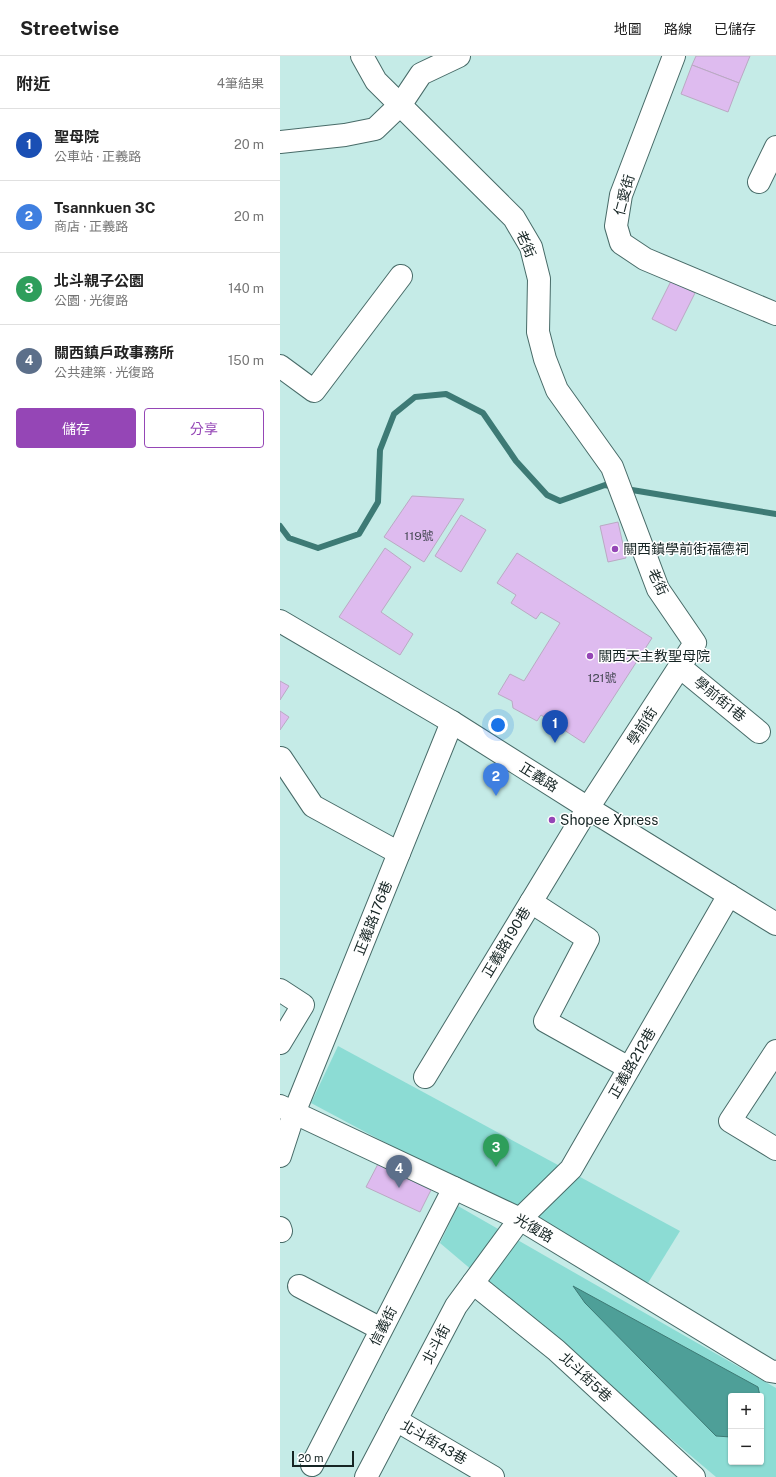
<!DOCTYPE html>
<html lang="zh-TW">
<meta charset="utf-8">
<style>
:root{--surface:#fff;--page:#f2f2f2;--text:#222;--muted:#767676;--line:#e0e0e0;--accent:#9546b6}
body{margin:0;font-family:"Public Sans","Noto Sans TC",sans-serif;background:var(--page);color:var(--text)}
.controls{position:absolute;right:12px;bottom:12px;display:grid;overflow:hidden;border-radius:4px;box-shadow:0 1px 3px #0004}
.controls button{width:36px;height:36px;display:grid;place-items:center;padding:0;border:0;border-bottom:1px solid var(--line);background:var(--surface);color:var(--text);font:20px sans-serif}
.scale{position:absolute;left:12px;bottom:10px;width:62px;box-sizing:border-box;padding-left:4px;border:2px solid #162524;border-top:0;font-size:11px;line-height:14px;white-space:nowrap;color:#162524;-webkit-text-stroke:3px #fff;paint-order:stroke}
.you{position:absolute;left:218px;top:669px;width:14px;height:14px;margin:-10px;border:3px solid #fff;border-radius:50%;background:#1a73e8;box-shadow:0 0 0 6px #1a73e833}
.badge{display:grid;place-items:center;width:26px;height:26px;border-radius:50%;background:var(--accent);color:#fff;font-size:13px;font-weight:700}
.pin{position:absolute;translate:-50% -33px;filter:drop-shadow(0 1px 2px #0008)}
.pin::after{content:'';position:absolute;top:21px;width:14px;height:12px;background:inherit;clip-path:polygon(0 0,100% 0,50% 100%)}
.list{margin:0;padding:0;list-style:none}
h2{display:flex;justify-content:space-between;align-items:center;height:52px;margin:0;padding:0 16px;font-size:17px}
h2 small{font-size:13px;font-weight:400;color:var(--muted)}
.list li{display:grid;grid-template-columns:26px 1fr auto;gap:12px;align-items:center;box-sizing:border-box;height:72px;padding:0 16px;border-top:1px solid var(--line)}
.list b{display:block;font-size:15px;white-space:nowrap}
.list p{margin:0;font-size:13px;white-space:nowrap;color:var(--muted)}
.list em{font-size:13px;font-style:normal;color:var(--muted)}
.actions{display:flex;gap:8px;padding:12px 16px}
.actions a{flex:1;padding:9px 0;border:1px solid var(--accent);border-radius:4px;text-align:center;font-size:14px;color:var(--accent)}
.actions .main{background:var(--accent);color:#fff}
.map{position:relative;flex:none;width:496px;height:1421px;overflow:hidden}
header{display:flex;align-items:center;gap:24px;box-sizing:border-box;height:56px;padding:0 20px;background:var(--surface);border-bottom:1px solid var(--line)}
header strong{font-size:19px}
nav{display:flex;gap:22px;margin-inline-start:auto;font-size:14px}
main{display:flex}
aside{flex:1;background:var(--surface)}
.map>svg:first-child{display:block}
</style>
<header>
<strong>Streetwise</strong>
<nav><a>地圖</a><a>路線</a><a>已儲存</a></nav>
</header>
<main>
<aside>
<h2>附近<small>4筆結果</small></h2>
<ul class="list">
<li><span class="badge" style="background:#1a4fb4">1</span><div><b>聖母院</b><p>公車站 · 正義路</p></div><em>20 m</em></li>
<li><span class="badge" style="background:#3f7fe0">2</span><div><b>Tsannkuen 3C</b><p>商店 · 正義路</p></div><em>20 m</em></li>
<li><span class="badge" style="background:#2e9e5b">3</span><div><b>北斗親子公園</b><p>公園 · 光復路</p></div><em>140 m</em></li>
<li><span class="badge" style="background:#5c6f8a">4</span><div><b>關西鎮戶政事務所</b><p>公共建築 · 光復路</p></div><em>150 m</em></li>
</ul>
<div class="actions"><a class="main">儲存</a><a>分享</a></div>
</aside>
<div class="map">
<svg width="496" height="1421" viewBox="0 0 496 1421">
<rect width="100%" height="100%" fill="#c5ebe7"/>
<g fill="#8cdcd4" fill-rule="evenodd">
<polygon points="58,990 400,1175 368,1227 31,1047"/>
<path d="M178,1150L496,1332V1421H436L160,1187ZM451,1340H481V1406H451Z"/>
</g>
<polygon fill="#4e9f98" stroke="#3d7a75" points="293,1230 478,1331 480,1340 451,1340 451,1381 436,1380 305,1247"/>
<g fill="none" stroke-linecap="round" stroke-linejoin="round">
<g stroke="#3d7a75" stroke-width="6">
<polyline points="346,433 496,458"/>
<polyline points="0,470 9,482 38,492 79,478 98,446 100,394 114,358 135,341 166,338 203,357 236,405 267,439 280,445 325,429 335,431"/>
</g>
</g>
<g fill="#debbef" stroke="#baa9c3">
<polygon points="416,0 470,0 459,27 412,9"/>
<polygon points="412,9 459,27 448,56 401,38"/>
<polygon points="391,225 415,237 396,275 372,263"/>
<polygon points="132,440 184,443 144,506 104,481"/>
<polygon points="181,459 206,474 181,516 155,500"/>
<polygon points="338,466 346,502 328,506 320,470"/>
<polygon points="105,492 131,511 101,556 133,578 120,599 59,561"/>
<polygon points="237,497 372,582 304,687 261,659 257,665 233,652 232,645 218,638 230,618 244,625 280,567 261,556 256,563 231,547 236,539 217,527"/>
<polygon points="0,625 9,630 0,644"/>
<polygon points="0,655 9,661 0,674"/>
<polygon points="98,1108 151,1134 140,1156 86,1131"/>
</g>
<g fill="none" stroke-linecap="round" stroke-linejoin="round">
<g stroke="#486b68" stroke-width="24">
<g id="minor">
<polyline points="82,0 96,25 234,162 251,191 259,223 258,276 265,303 277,334 332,411 378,533 415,587 308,752 145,1021"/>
<polyline points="394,0 341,139 336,170 341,187 365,203 496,258"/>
<polyline points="0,86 65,79 95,73 121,48 141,18 179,0"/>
<polyline points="479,126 496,91"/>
<polyline points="0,310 34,335 121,220"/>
<polyline points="400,611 479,676"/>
<polyline points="1,702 33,750 119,797"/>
<polyline points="251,846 308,883 265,965 349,1012"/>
<polyline points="0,934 23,949 0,987"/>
<polyline points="496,995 450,1065 496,1093"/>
<polyline points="0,1050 240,1163 490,1315 496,1316"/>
<polyline points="0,1100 14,1057 172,666"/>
<polyline points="0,1172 1,1175"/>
<polyline points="193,1227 276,1294 414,1421"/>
<polyline points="19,1230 101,1273"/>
<polyline points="116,1364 213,1421"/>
<polyline points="32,1409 174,1132"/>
<polyline points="86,1421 176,1250 240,1163 291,1113 449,839"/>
</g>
</g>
<g stroke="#486b68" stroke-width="24">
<polyline id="major" points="0,565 172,666 308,752 496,868"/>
</g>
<use href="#minor" stroke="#fff" stroke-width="22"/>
<use href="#major" stroke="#fff" stroke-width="22"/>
</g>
<g fill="#9546b6" stroke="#fff" stroke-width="1.5">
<circle cx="335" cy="493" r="4"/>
<circle cx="310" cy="600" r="4"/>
<circle cx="272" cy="764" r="4"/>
</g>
<g text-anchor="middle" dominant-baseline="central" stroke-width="3" stroke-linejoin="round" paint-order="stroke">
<g font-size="12" fill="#484a57">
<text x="139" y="480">119號</text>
<text x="322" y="622">121號</text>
</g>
<g font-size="14" fill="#162524" stroke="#fff">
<text transform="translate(344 139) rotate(-75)">仁愛街</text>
<text transform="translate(246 188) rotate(66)">老街</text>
<text transform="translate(378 526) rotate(65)">老街</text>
<text transform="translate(440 643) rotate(39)">學前街1巷</text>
<text transform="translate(362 670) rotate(-57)">學前街</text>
<text transform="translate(259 721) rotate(32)">正義路</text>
<text transform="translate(93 862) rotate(-68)">正義路176巷</text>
<text transform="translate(226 886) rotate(-59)">正義路190巷</text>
<text transform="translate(352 1007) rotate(-60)">正義路212巷</text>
<text transform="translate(254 1172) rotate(30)">光復路</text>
<text transform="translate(103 1270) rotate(-63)">信義街</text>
<text transform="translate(156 1288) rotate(-62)">北斗街</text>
<text transform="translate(306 1321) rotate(43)">北斗街5巷</text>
<text transform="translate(154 1386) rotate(30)">北斗街43巷</text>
</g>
<g font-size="14" fill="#162524" stroke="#fff" text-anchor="start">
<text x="343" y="493">關西鎮學前街福德祠</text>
<text x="318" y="600">關西天主教聖母院</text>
<text x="280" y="764">Shopee Xpress</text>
</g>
</g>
</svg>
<div class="controls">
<button>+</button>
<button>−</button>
</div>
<div class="scale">20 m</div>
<div class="you"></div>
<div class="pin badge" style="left:275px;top:687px;background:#1a4fb4">1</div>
<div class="pin badge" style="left:216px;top:740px;background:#3f7fe0">2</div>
<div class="pin badge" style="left:216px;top:1111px;background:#2e9e5b">3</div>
<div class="pin badge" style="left:119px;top:1132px;background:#5c6f8a">4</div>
</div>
</main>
